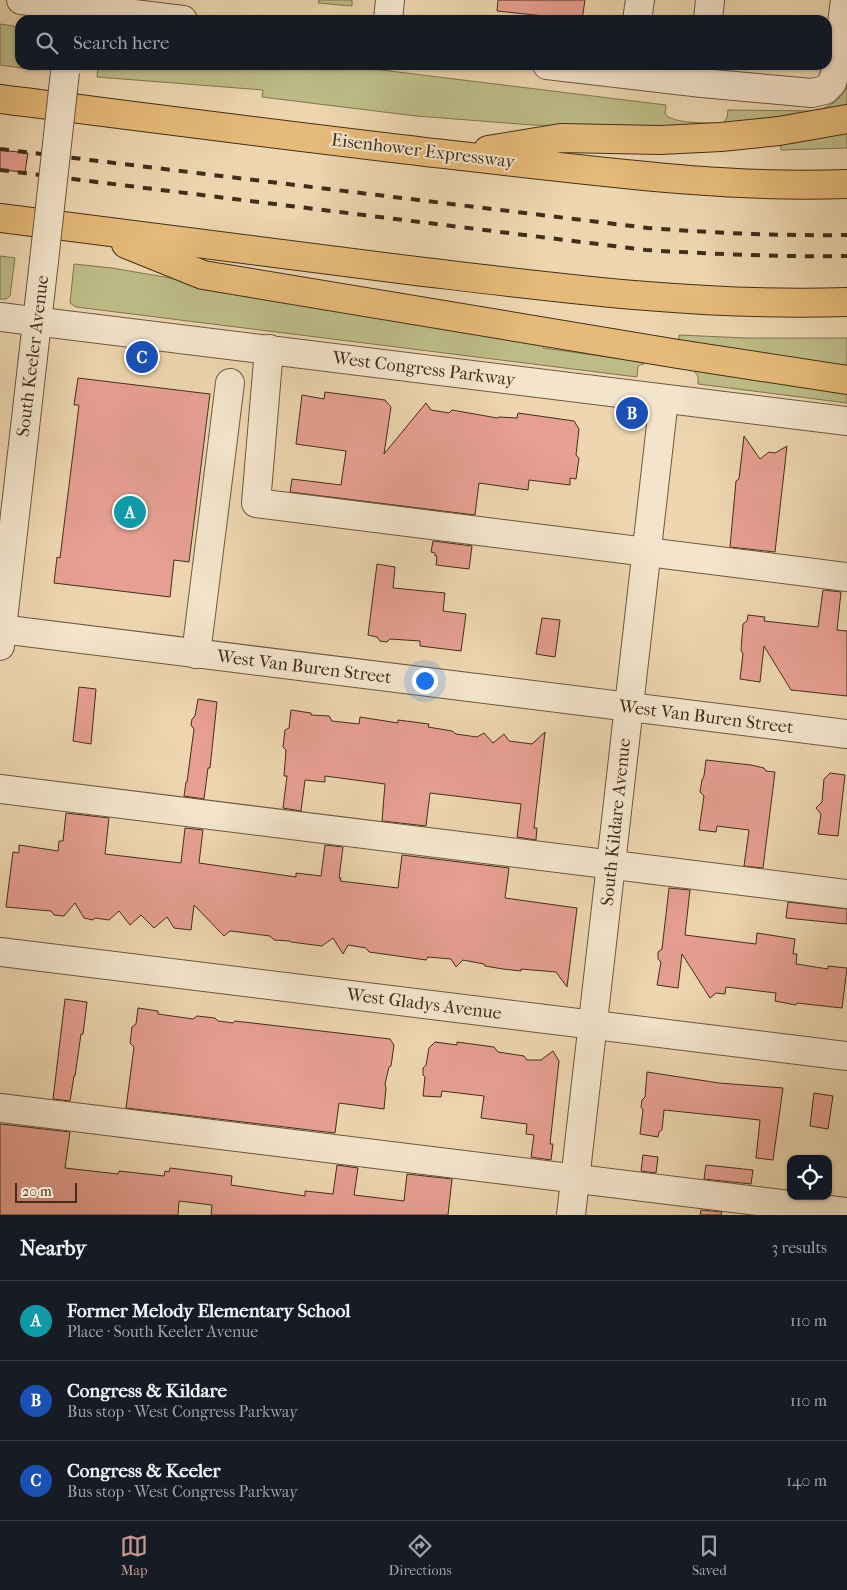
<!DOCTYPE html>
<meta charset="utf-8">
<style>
:root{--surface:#171b24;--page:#242831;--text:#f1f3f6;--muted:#9ea1a6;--line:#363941;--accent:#c59692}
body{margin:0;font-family:"IM FELL French Canon",serif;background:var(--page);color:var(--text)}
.controls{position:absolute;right:15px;bottom:15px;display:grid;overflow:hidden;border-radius:10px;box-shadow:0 1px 4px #0004}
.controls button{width:45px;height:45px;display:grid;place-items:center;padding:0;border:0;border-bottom:1px solid var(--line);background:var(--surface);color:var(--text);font:25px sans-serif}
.scale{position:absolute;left:15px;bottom:12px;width:62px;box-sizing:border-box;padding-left:5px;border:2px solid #422e19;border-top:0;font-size:14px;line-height:18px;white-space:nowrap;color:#422e19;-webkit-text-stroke:4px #f3e4cb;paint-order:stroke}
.you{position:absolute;left:424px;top:680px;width:18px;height:18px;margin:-12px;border:4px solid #fff;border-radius:50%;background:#1a73e8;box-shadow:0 0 0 8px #1a73e833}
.badge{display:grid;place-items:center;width:32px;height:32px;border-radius:50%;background:var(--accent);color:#fff;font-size:16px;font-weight:700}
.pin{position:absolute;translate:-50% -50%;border:2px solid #fff;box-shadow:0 1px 5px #0006}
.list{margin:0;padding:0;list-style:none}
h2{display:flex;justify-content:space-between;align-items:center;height:65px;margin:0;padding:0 20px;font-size:21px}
h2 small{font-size:16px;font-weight:400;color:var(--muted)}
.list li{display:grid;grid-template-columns:32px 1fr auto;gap:15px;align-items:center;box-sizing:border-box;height:80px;padding:0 20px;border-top:1px solid var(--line)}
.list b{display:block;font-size:19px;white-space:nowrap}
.list p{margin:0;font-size:16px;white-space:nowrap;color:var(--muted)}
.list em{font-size:16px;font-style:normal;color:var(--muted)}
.icon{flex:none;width:28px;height:28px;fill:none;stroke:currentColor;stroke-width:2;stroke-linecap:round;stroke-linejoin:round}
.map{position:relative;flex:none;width:847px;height:1215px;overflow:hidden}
.search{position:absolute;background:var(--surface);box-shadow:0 1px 4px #0004;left:15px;right:15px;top:15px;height:55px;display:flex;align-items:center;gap:12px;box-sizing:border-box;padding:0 18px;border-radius:15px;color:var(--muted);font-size:19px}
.sheet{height:305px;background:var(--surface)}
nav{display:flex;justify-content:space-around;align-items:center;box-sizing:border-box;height:70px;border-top:1px solid var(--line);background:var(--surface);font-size:14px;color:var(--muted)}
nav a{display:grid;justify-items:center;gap:2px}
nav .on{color:var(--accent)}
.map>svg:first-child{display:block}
</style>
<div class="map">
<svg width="847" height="1215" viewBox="0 0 847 1215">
<rect width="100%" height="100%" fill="#ecd5af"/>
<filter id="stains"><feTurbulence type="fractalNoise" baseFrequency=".004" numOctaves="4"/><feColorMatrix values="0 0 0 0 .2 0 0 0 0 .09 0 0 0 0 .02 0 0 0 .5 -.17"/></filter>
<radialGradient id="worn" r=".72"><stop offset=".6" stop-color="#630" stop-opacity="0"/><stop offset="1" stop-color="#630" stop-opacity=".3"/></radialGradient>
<g fill="#bdbc87" stroke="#807550">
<polygon points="319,0 352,0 352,6 318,3"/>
<polygon points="0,24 20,27 20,65 37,65 36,70 0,65"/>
<path d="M98,65H341L666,105L665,114C672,124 710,123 723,123L727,118L728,110L816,111C830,107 842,99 847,85V106L839,108L724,124L671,128L532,125L481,121L416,116L262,97L263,90L97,77Z"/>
<polygon points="847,129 847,148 781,150 780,140"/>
<polygon points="0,256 15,258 10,296 6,299 0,299"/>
<polygon points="74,264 112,268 543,342 543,348 644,362 644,364 640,365 638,367 637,377 76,307 70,303"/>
<polygon points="679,335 746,338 847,338 847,370 678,344"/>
<polygon points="693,370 847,389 847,403 698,384 698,376"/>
</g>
<g fill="#e69f92" stroke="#422e19">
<polygon points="498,0 585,0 582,20 497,11"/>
<polygon points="0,150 28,153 25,172 0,170"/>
<polygon points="78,378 210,394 189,562 174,560 170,597 54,583 57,557 60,558 79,405 74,405"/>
<polygon points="325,392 385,400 391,407 384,454 426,403 431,410 449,413 452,410 497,418 499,417 517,418 518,413 574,421 579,429 576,455 579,458 576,479 570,478 570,485 529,480 528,490 479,483 475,515 290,492 292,479 341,485 346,451 296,444 302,395 324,399"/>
<polygon points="744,436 760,459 769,452 775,453 787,446 775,552 730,547 736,481 739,479"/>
<polygon points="433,541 472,546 469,569 436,565 437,556 435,556 435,553 431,552"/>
<polygon points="377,564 395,567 393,588 445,593 443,611 466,614 461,651 420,646 420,641 390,639 387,642 380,641 377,637 368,635"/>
<polygon points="823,590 841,592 837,630 847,631 847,696 791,690 764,646 760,682 740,679 743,654 741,650 743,624 747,621 748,615 765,617 764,621 818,627"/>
<polygon points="542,618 560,620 555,657 536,654"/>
<polygon points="79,687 96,689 91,744 73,741"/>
<polygon points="198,699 217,702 210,768 208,768 204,799 184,796 186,782 187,782 194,729 191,725 192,719 195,716"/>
<polygon points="291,710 311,713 311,715 329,716 332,721 359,724 360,717 398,723 398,720 429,724 428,727 452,731 456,734 477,737 484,733 493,743 504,734 509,741 532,744 545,732 534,828 537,828 536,840 517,837 521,804 430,793 426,826 382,821 385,784 325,776 325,782 305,780 301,811 283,808 287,776 284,776 286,750 283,747 285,730 289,728"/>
<polygon points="706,760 751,765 764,768 766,771 775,772 763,868 744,866 749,830 717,826 716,832 699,830 704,796 700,792 702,780 704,776"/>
<polygon points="830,773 845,775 838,836 818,834 821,814 816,808 822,802 824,779"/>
<polygon points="66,813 109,818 105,854 181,863 185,828 203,830 199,863 296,877 296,873 321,876 325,845 343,847 339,878 341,878 340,881 398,888 402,855 509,868 505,898 577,908 567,987 556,972 521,969 521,971 503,969 485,966 484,964 463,960 456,967 451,959 428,957 426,960 369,952 366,948 348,945 343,954 333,938 322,946 291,942 290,941 274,940 270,936 239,932 230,931 224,936 194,905 191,930 174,928 167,917 154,928 141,915 130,925 119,911 109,920 95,918 93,920 84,918 75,903 64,916 54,915 51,911 6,907 13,852 19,853 19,845 58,851 59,841 63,841"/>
<polygon points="669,888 690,890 685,935 756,944 757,933 795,939 793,954 797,954 796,964 828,969 828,966 847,968 842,1008 797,1003 796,1005 775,1001 776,993 726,987 725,994 716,993 710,998 682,954 678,988 657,985 661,962 658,959 658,952 662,949"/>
<polygon points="788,902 847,909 847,924 786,918"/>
<polygon points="65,999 87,1002 83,1034 81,1034 75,1076 74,1076 70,1101 53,1099"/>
<polygon points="138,1008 158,1011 158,1014 193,1019 197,1016 215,1018 218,1021 233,1023 235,1021 390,1039 394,1045 391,1066 389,1067 385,1084 386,1088 384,1109 339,1103 335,1133 126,1108 134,1047 130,1043 132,1027 136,1024"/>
<polygon points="435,1042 457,1045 457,1042 494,1047 498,1052 524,1056 527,1060 541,1060 553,1051 559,1061 550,1144 553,1144 551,1160 531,1157 534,1135 526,1134 527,1124 481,1118 484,1096 442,1091 441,1097 423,1096 425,1077 423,1075 423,1068 426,1065 429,1048"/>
<polygon points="647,1072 719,1083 783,1088 773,1160 756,1158 760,1120 664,1110 662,1130 659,1132 658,1137 640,1134 643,1110 641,1107 642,1100 645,1097"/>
<polygon points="814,1093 833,1096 828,1129 810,1126"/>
<polygon points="0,1124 70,1132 65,1168 118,1174 119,1171 164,1176 165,1171 169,1172 170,1168 232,1176 231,1185 305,1196 305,1191 333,1194 337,1165 358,1168 354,1195 404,1201 407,1174 452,1179 448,1215 211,1215 212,1205 179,1201 178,1215 0,1215"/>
<polygon points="643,1155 658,1157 656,1173 641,1171"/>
<polygon points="706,1165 753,1170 751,1184 704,1179"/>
<polygon points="701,1210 722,1212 721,1215 700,1215"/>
</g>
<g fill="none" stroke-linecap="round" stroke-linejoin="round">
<g stroke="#6c583e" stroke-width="30">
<g id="minor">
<polyline points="21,0 183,20"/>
<polyline points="388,20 390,0"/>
<polyline points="637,20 640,0"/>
<polyline points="708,20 710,0"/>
<polyline points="547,65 702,83 812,93 825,90 832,83 836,70 845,0"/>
<polyline points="0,317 847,421"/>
<polyline points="269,349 256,503 847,577"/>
<polyline points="0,629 847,734"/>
<polyline points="0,646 44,261"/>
<polyline points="196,654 230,383"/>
<polyline points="0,789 847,894"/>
<polyline points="0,952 847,1056"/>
<polyline points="0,1108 847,1212"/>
<polyline points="571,1215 664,399"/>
</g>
</g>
<g stroke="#422e19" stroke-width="30">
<g id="highway">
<path d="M0,99C174,121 348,144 523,163C630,175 738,188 847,184"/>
<polyline points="488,150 561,138 660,140 721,137 779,131 847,119"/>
<path d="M0,218C139,236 278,253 416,271C559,288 703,307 847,302"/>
<polyline points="126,244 203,275 678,354 847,380"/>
</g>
</g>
<use href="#minor" stroke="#f3e4cb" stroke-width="28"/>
<use href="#highway" stroke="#e6ba78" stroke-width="28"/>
<g stroke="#422e19" stroke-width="4" stroke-dasharray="9 9" stroke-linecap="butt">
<path d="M0,149L648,228C715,233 780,236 847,235"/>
<path d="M0,170L646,250C713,254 780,257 847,256"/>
</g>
<g stroke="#6c583e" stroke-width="30" stroke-linecap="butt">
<polyline id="minor-bridge" points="44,261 65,72"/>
</g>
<use href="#minor-bridge" stroke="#f3e4cb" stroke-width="28"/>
</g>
<g text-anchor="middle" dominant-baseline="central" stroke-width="4" stroke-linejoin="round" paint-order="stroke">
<g font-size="18" fill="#422e19" stroke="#f3e4cb">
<text transform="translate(423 151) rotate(7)">Eisenhower Expressway</text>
<text transform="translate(33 356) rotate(-83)">South Keeler Avenue</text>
<text transform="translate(424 369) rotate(7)">West Congress Parkway</text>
<text transform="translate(304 667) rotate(7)">West Van Buren Street</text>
<text transform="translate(706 717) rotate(7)">West Van Buren Street</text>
<text transform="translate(616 822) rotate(-84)">South Kildare Avenue</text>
<text transform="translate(424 1004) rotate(7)">West Gladys Avenue</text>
</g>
</g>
<rect width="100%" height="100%" filter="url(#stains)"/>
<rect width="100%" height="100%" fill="url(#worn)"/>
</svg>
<div class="controls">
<button><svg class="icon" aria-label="locate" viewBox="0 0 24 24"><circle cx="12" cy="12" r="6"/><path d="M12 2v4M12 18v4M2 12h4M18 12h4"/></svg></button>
</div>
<div class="scale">20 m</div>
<div class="you"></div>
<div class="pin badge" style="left:130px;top:512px;background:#0f9aa8">A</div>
<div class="pin badge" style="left:632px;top:413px;background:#1a4fb4">B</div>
<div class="pin badge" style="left:142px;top:357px;background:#1a4fb4">C</div>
<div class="search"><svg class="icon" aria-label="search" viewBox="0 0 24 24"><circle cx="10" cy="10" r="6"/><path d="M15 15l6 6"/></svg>Search here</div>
</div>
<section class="sheet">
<h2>Nearby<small>3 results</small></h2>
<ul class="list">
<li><span class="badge" style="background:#0f9aa8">A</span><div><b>Former Melody Elementary School</b><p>Place · South Keeler Avenue</p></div><em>110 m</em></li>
<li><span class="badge" style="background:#1a4fb4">B</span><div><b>Congress &amp; Kildare</b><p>Bus stop · West Congress Parkway</p></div><em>110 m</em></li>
<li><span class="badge" style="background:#1a4fb4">C</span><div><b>Congress &amp; Keeler</b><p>Bus stop · West Congress Parkway</p></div><em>140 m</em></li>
</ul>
</section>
<nav>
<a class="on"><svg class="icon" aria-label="map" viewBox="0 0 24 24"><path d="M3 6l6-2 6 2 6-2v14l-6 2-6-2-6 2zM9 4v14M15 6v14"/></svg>Map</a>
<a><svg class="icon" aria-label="directions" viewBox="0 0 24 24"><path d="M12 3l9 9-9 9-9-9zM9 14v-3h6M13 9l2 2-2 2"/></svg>Directions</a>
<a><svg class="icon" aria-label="saved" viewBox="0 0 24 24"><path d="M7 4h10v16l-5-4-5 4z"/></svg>Saved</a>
</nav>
